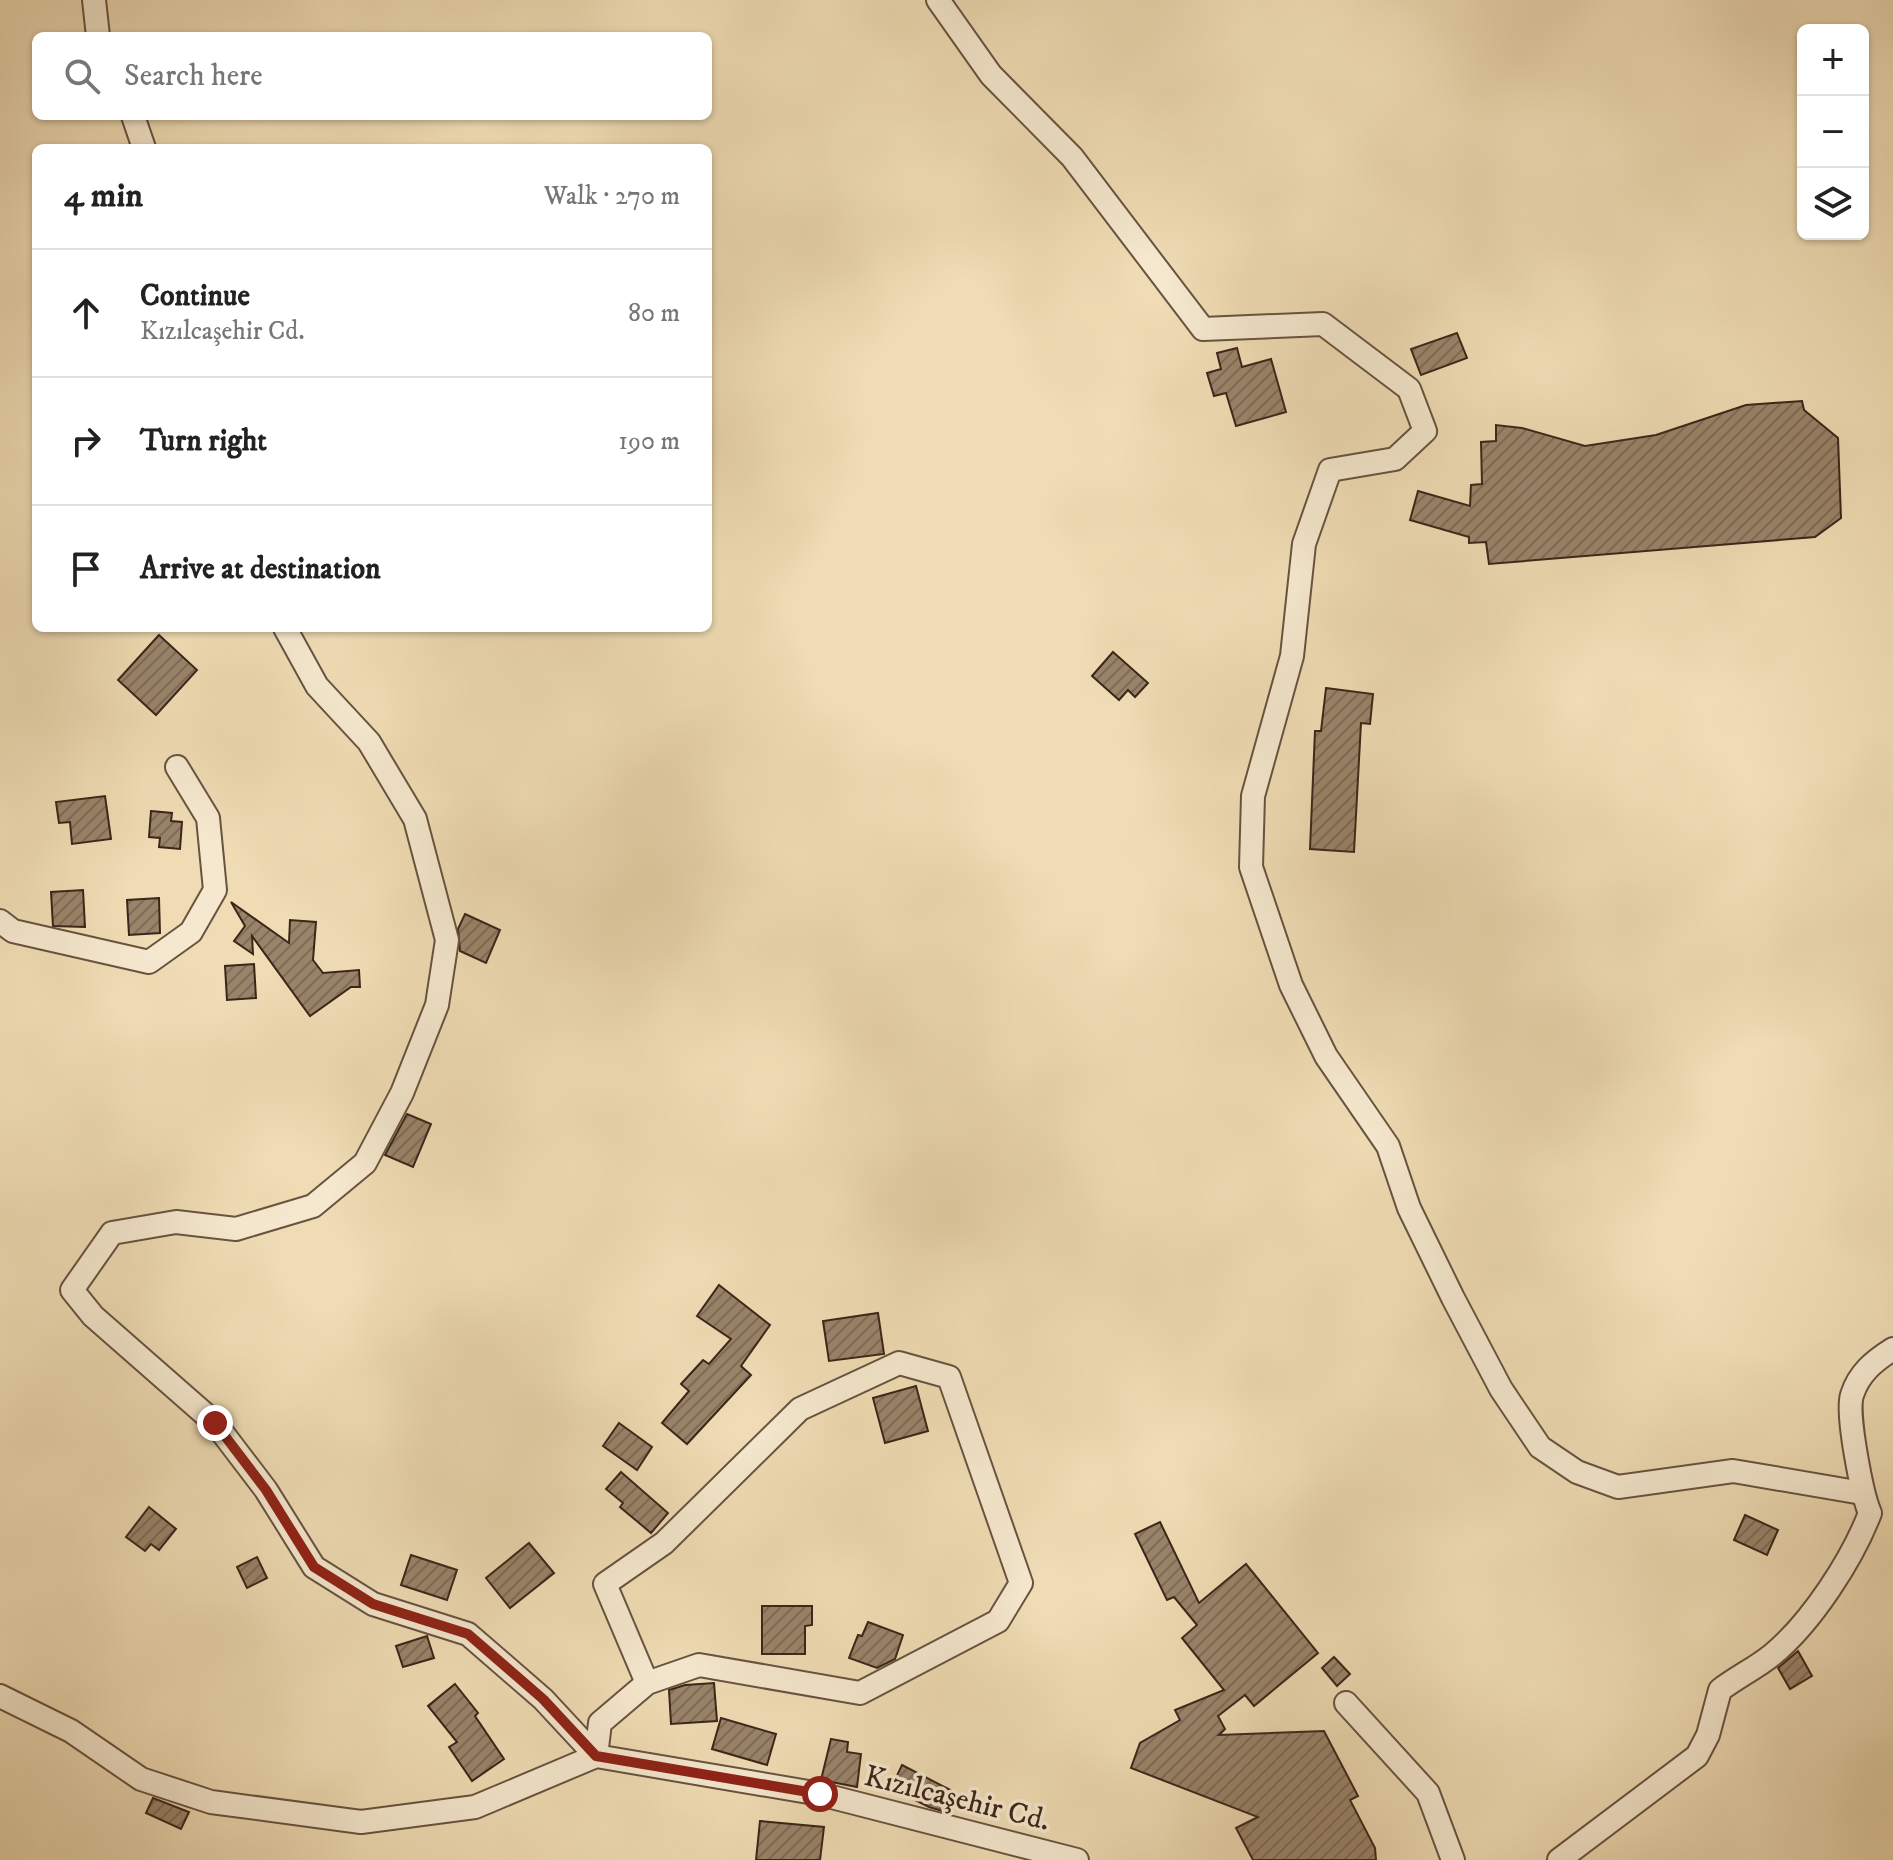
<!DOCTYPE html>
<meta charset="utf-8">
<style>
:root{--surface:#fff;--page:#f6f6f6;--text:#222;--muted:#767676;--line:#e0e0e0}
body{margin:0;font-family:"IM FELL DW Pica",serif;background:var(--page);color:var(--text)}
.controls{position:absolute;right:24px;top:24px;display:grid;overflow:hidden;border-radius:12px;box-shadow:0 2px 6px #0004}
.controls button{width:72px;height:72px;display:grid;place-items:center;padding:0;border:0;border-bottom:2px solid var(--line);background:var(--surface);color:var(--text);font:40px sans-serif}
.stop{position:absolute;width:24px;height:24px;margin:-18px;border:6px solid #8f2418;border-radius:50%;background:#fff}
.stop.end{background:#8f2418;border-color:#fff;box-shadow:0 2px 8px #0008}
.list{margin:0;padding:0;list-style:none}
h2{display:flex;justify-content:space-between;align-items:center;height:104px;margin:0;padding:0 32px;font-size:34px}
h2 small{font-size:26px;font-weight:400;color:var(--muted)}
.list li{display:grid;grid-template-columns:52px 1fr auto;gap:24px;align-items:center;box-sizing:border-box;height:128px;padding:0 32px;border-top:2px solid var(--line)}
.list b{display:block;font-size:30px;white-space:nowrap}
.list p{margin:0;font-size:26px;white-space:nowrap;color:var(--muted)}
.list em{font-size:26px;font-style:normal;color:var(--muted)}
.icon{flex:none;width:44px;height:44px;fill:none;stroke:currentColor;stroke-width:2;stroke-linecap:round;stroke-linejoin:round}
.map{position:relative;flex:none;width:1893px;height:1860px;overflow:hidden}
.search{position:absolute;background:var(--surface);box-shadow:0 2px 6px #0004;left:32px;top:32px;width:680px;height:88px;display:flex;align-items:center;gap:20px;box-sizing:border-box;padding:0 28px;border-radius:12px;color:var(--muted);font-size:30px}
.panel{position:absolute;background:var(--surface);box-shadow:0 2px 6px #0004;left:32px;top:144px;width:680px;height:488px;border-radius:12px}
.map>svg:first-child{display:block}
</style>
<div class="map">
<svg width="1893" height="1860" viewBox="0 0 1893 1860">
<defs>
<pattern id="building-hatch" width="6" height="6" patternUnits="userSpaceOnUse" patternTransform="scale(2)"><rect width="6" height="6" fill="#99846a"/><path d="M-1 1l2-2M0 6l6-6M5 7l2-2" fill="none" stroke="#7e6c56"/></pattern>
</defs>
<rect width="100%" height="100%" fill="#efdcb4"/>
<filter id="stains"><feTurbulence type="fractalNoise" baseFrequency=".0025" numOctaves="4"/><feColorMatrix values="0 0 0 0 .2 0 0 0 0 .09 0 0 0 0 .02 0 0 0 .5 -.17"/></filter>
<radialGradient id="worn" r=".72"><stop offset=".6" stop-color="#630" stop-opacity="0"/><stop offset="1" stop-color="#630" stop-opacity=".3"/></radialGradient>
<g fill="url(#building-hatch)" stroke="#3b2519" stroke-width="2">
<polygon points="1457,333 1467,358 1421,375 1411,349"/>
<polygon points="1237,348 1242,367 1271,359 1286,412 1236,426 1226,393 1214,396 1207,373 1221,369 1217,353"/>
<polygon points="1802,401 1804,410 1838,438 1841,518 1815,537 1489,564 1486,542 1469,543 1469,537 1410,520 1418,491 1470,506 1471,485 1482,484 1481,442 1496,441 1496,425 1522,428 1585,446 1656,435 1746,405"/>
<polygon points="159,635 197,670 156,715 118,680"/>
<polygon points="1113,652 1148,683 1135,697 1128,690 1119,700 1092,676"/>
<polygon points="1326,688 1373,694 1370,724 1361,723 1354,852 1310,849 1315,731 1321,731"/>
<polygon points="105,796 111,839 72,844 70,822 59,823 56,802"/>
<polygon points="151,811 172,813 171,821 182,822 180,849 159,847 160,838 149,837"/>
<polygon points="83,890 85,927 53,926 51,892"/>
<polygon points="159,898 160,933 129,935 127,900"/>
<polygon points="231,902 289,943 290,920 316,922 313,960 323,973 359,970 360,987 351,987 310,1016 252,936 253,954 234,941 245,926"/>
<polygon points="465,914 500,930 486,963 460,951 458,929"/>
<polygon points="254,964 256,998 227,1000 225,966"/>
<polygon points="407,1114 431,1124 413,1167 385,1155"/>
<polygon points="719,1285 770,1325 741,1366 751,1375 687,1444 662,1423 689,1391 681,1384 703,1360 709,1364 731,1339 697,1316"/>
<polygon points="878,1313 884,1354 829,1361 823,1321"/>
<polygon points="916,1386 928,1431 885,1443 873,1398"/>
<polygon points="619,1423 652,1447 637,1470 603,1446"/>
<polygon points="621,1472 668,1513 651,1533 620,1507 623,1503 606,1489"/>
<polygon points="149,1507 176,1529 159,1550 151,1544 145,1551 126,1537"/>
<polygon points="1745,1515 1778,1530 1767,1555 1734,1540"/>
<polygon points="1160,1522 1199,1603 1246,1564 1318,1653 1254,1706 1245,1695 1218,1716 1225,1729 1219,1735 1324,1731 1358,1796 1350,1800 1375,1848 1376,1860 1253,1860 1236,1828 1258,1817 1131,1768 1140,1743 1180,1720 1175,1710 1224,1690 1182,1638 1197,1625 1174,1597 1167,1600 1135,1534"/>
<polygon points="529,1543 554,1573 510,1608 486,1578"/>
<polygon points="411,1555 457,1570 447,1600 401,1585"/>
<polygon points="257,1557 267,1578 247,1588 237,1567"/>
<polygon points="762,1606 812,1606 812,1625 805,1626 805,1654 762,1654"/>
<polygon points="868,1622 903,1635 895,1659 877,1668 849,1658 858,1635 862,1636"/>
<polygon points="427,1636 434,1658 403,1667 396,1646"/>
<polygon points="1798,1651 1812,1676 1790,1689 1778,1668"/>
<polygon points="1334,1657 1350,1674 1337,1686 1322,1668"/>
<polygon points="714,1683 717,1721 671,1724 669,1690 685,1685"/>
<polygon points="455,1684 478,1713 475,1716 504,1759 472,1781 449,1747 457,1742 428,1706"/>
<polygon points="721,1718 776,1734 767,1765 712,1749"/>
<polygon points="831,1739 848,1742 847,1752 861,1754 857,1787 821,1780"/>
<polygon points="902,1765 958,1794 949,1813 929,1807 891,1788"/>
<polygon points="153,1798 189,1812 181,1829 146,1813"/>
<polygon points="760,1821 824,1827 820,1860 756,1860"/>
</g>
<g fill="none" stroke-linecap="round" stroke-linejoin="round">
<g stroke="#685340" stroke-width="26">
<g id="minor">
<polyline points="94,0 98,36"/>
<polyline points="938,0 991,75 1072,157 1203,329 1323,324 1409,389 1425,431 1395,459 1330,470 1304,544 1292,656 1253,796 1251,867 1291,985 1326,1056 1388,1146 1409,1208 1453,1298 1501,1389 1540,1447 1577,1472 1618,1487 1733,1471 1862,1493"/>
<polyline points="133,116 144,148"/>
<polyline points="285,628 317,686 369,742 415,819 447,940 437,1005 402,1093 365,1163 313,1206 236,1229 176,1222 112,1233 72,1290 93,1316 215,1423 266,1490 314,1567 373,1604 468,1634 543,1699 596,1756"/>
<polyline points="0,921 13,931 149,962 191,932 215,890 208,818 177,767"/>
<polyline points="0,1696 71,1731 141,1779 211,1802 361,1822 475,1807 596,1756 820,1794 1077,1860"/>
<polyline points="1346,1703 1428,1793 1453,1860"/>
<polyline points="596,1756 600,1723 647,1683 699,1665 860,1693 998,1621 1021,1583 949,1377 899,1363 800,1409 664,1543 605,1584 647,1683"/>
<path d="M1559,1860L1697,1756L1708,1735L1720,1690C1737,1677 1756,1668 1772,1655C1811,1623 1852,1560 1870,1513C1862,1495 1846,1413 1852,1395C1859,1373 1874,1361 1893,1349"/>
</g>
</g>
<use href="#minor" stroke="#f5e8ce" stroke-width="22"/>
</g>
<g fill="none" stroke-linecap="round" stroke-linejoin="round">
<polyline stroke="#8f2418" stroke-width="10" points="215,1423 266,1490 314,1567 373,1604 468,1634 543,1699 596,1756 820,1794"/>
</g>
<g text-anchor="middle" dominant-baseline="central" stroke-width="7" stroke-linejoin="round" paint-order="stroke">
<g font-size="30" fill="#3b2519" stroke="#f5e8ce">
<text transform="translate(957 1799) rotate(14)">Kızılcaşehir Cd.</text>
</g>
</g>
<rect width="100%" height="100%" filter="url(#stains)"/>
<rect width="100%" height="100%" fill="url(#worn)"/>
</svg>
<div class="controls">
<button>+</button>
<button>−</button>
<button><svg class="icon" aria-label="layers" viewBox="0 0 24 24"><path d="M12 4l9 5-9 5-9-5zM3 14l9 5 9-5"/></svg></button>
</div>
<div class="stop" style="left:820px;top:1794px"></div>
<div class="stop end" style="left:215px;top:1423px"></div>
<div class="search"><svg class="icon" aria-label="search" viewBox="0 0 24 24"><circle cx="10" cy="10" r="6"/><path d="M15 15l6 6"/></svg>Search here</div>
<section class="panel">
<h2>4 min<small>Walk · 270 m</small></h2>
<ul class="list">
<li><svg class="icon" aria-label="ahead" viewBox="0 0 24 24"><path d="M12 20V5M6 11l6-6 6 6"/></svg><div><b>Continue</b><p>Kızılcaşehir Cd.</p></div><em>80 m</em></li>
<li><svg class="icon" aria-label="right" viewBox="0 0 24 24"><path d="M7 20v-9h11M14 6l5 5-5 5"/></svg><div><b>Turn right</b></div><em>190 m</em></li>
<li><svg class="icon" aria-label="arrive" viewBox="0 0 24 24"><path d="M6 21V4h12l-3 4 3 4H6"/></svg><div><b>Arrive at destination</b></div></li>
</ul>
</section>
</div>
